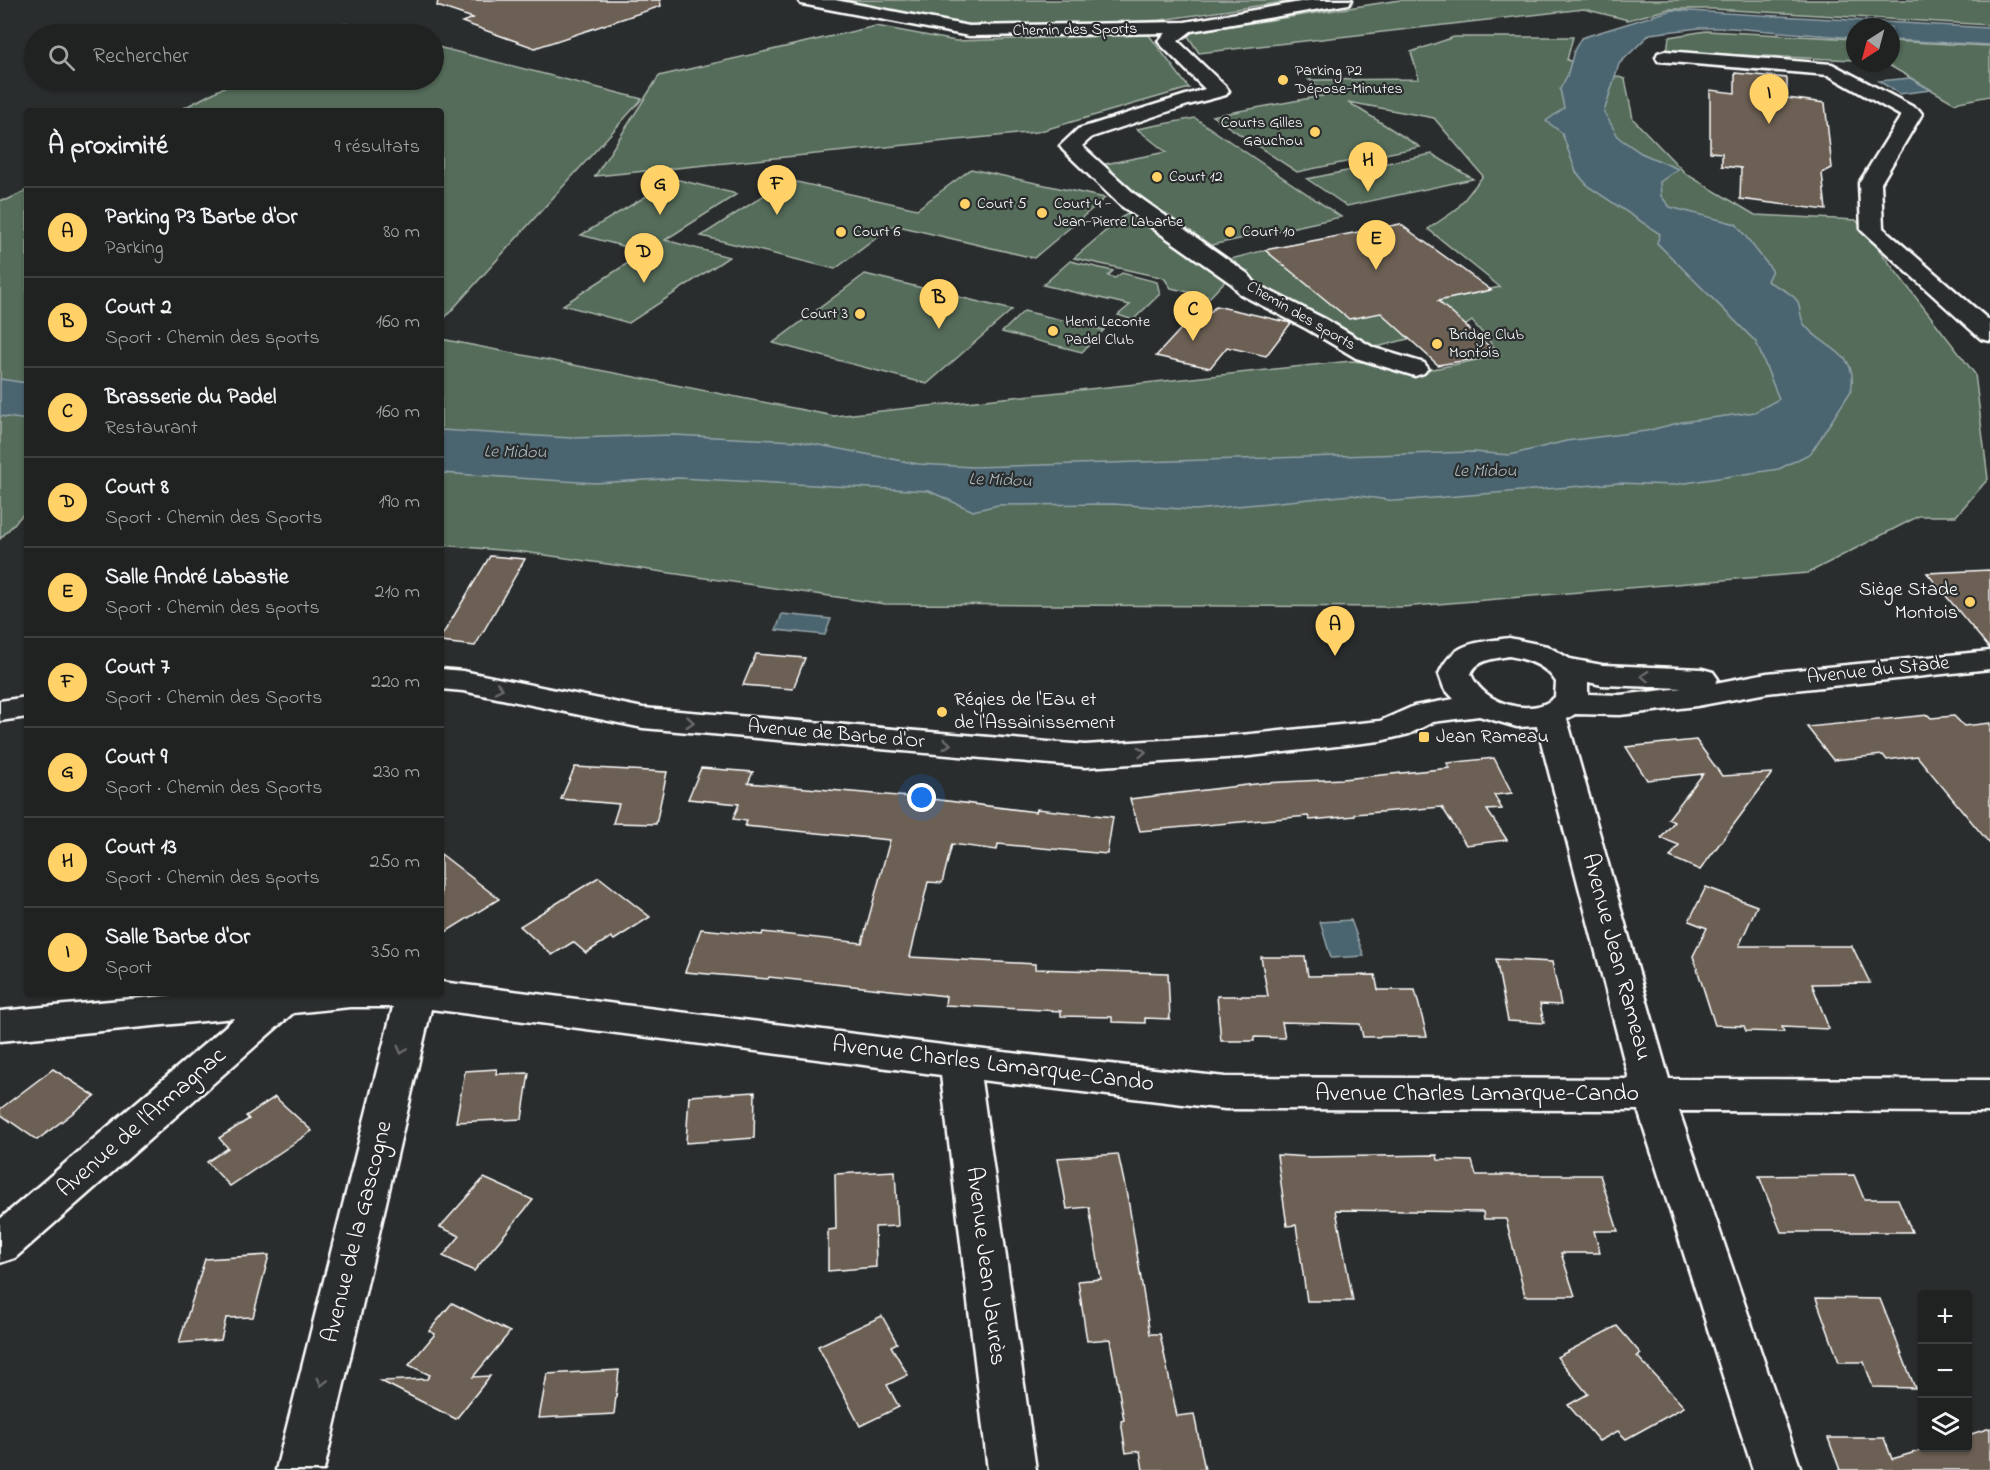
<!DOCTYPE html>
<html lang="fr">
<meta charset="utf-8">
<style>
:root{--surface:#202222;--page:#282a2a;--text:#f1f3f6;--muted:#a2a4a5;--line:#3d3f40;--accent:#ffd166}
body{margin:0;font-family:"Indie Flower",sans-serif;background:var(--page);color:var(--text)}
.controls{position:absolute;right:18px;bottom:18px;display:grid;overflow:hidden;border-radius:6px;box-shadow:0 2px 4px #0004}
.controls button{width:54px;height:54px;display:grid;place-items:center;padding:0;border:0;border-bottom:2px solid var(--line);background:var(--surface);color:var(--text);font:30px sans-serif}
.compass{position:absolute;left:1846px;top:18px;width:54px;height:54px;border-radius:50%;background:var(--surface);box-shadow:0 2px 4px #0004;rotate:216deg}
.you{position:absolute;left:922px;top:798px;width:21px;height:21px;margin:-15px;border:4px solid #fff;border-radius:50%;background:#1a73e8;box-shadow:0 0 0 9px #1a73e833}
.badge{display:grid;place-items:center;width:39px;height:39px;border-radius:50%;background:var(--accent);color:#111;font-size:20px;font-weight:700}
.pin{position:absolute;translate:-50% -50px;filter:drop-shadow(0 2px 3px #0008)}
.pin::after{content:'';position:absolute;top:32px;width:21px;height:18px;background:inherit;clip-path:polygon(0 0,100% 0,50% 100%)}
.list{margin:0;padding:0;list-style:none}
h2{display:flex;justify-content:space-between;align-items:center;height:78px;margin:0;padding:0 24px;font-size:26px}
h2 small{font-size:20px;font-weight:400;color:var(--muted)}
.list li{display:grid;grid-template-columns:39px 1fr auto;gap:18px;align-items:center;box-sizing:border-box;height:90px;padding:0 24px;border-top:2px solid var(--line)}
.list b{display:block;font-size:22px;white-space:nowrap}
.list p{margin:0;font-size:20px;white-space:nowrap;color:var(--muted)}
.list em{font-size:20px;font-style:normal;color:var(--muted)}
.icon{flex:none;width:33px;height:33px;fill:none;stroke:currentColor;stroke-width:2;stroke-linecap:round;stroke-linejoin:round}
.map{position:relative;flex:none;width:1990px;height:1470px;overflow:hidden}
.search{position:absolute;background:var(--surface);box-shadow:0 2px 4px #0004;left:24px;top:24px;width:420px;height:66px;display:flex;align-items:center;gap:15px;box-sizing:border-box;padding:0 21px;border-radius:33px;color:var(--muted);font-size:22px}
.panel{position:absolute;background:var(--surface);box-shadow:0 2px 4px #0004;left:24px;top:108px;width:420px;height:888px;border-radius:6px}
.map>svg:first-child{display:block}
</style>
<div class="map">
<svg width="1990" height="1470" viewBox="0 0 1990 1470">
<rect width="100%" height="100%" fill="#2a2d2e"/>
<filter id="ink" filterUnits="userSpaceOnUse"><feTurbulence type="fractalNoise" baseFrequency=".0167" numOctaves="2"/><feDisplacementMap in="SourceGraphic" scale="12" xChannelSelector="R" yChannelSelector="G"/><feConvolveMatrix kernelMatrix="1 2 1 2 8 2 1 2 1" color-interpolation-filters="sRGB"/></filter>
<g filter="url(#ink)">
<g fill="#546c5a" stroke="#aab6ac" stroke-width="1.5">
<polygon points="833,0 1298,0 1161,20 1060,26 977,27"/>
<polygon points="1400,0 1990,0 1990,25 1713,9 1669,9 1628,20 1584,9 1199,53 1186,33"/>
<polygon points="345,24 387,34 325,34"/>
<polygon points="876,26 956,41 1149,35 1189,88 1037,132 595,176 659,76"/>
<polygon points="1706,31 1855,39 1855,60 1667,52 1669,37"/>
<polygon points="1454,37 1573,37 1567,60 1625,79 1633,119 1686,174 1755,215 1856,220 1975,374 1988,479 1956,516 1919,516 1808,573 1402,607 885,604 524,552 441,545 441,339 834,416 1351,361 1433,369 1501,355 1472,321 1466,325 1406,334 1408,339 1369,349 1257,284 1227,260 1265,250 1352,318 1500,287 1428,229 1456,210 1483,176 1434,118 1348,102 1420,147 1297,172 1212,116 1332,94 1309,80 1419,79 1411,52"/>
<polygon points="1891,41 1990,46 1990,96 1954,103 1885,63 1891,63"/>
<polygon points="434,46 642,99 441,322 441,111 178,111 238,80 434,80"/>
<polygon points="1195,118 1341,217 1207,246 1100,165 1166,152 1137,129"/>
<polygon points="1432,154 1473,179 1347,206 1307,179"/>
<polygon points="971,169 1105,198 1034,258 894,225 835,269 701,236 788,180 917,209"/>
<polygon points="675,179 737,194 665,240 729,257 629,323 563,305 645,252 581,235"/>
<polygon points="27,190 27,510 0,539 0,200 7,200"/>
<polygon points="1130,213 1139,214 1225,281 1210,297 1171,288 1164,278 1074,258 1122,217"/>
<polygon points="1070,261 1113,271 1108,276 1115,278 1122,273 1157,282 1160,294 1133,320 1118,315 1130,305 1043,285"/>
<polygon points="865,274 1012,310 927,384 773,343"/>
<polygon points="1024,311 1104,330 1082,352 1002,332"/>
</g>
<g fill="#4b656f" stroke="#93a3a9" stroke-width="1.5">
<path d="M1672,10L1990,28V45L1891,40V27H1855V38L1732,28H1699L1650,34L1619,64L1604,112L1619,138L1641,153L1678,169L1660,182L1661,196L1670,207L1736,224L1772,270L1767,281C1777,287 1792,292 1798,302C1801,309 1800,318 1804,324C1822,349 1860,351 1851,391L1811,453L1779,469L1672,485L1619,483L1396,501L1352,495L1195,510L1113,504L998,505L973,511L929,491L679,478L595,483L441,473V430L571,438L673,435L798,441L918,464L973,467L1473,452L1510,455L1566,441L1646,431L1682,422L1755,412L1779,399L1756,342L1657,243L1660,234L1589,187L1576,172L1562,133L1546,121L1564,108L1560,89L1567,76L1574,51L1581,38Z"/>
<polygon points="1910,78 1931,90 1899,94 1879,81"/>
<polygon points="0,379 27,383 27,420 0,416"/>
<polygon points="782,614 831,619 825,635 776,630"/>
<polygon points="1351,920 1364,956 1331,958 1320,922"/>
</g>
<g fill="#6c5e53" stroke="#fff" stroke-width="1.5">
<polygon points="438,0 660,0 661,6 535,48 462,22 473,18 437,6"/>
<polygon points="1735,73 1787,78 1787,98 1825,103 1832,168 1822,173 1826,210 1740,199 1741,168 1722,166 1722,153 1710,152 1710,90 1735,93"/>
<polygon points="1400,224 1491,290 1438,301 1499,355 1438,365 1381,313 1349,319 1265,250"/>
<polygon points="1216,306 1291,323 1266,356 1227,347 1210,368 1156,356 1190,319 1202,321"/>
<polygon points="490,556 525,559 475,646 441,642 441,637"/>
<polygon points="1990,570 1990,649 1927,573"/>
<polygon points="756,654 805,658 793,689 743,685"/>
<polygon points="1928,715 1931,718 1954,716 1964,726 1990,723 1990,844 1917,756 1887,760 1883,755 1833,760 1807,727"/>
<polygon points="1696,740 1722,776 1772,773 1700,870 1670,857 1679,845 1661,838 1674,822 1668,819 1703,774 1647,780 1626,747"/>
<polygon points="1494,758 1512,793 1494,795 1502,809 1487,810 1507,840 1466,845 1442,807 1355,814 1355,816 1310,820 1308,816 1140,831 1130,799 1264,783 1343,779 1450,768 1447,763"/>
<polygon points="575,767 667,772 656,824 613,823 619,804 561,799"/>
<polygon points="701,768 753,772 748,783 932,799 1036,812 1037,809 1113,817 1107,854 998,844 997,850 952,844 942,883 928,882 910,957 1035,964 1035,969 1168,973 1170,1019 1145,1018 1145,1023 1112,1022 1112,1017 1061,1016 1061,1011 945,1005 946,996 769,977 768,979 685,972 701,929 762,935 763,932 862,943 890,840 745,826 747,821 733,819 739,804 688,799"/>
<polygon points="441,854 499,899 441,935"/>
<polygon points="599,877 650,917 614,940 611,937 586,953 573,942 552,955 520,926"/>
<polygon points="1706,887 1757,906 1739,946 1852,946 1870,983 1812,984 1829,1029 1782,1027 1784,1032 1746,1031 1744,1026 1715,1025 1693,956 1707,928 1689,921"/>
<polygon points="1261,957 1305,957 1308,976 1375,975 1378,990 1415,990 1427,1036 1363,1037 1360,1024 1282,1022 1285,1038 1254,1037 1254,1041 1221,1041 1217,996 1268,996"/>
<polygon points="1496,959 1552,962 1561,1005 1540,1004 1544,1023 1508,1021"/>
<polygon points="53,1069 95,1096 37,1140 0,1114 0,1109"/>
<polygon points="497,1069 496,1074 529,1073 522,1119 456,1122 465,1071"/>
<polygon points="755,1092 754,1138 686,1143 689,1096"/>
<polygon points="275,1097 312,1131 230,1186 207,1162 228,1148 219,1138 249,1119 246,1116"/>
<polygon points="1118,1154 1129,1205 1150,1334 1160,1334 1177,1416 1194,1414 1205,1470 1143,1470 1140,1451 1126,1453 1121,1421 1124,1420 1110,1339 1087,1341 1078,1281 1101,1279 1089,1207 1067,1209 1058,1158"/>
<polygon points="1277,1155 1311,1157 1437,1155 1438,1160 1472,1161 1476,1175 1600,1175 1618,1231 1594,1231 1600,1253 1561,1253 1575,1296 1525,1296 1506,1219 1484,1219 1483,1212 1336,1210 1353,1301 1307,1301 1296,1225 1287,1226"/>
<polygon points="895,1171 898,1226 875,1227 876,1267 828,1271 828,1230 836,1229 835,1174"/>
<polygon points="1854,1175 1864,1199 1898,1199 1912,1232 1781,1232 1759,1176"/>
<polygon points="484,1178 533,1200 474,1271 443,1256 460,1236 440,1227"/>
<polygon points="269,1255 253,1317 226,1318 221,1340 179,1343 205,1259"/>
<polygon points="1816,1298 1880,1299 1915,1388 1873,1387 1864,1362 1839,1362"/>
<polygon points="452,1303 510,1332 473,1377 490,1376 456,1419 381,1381 427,1379 430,1375 409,1365 435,1334 429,1331"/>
<polygon points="882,1316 897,1343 891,1346 908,1375 887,1385 899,1407 860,1426 818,1346"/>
<polygon points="1617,1326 1641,1354 1637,1356 1684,1407 1626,1439 1618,1431 1599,1441 1568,1405 1588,1394 1557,1357"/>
<polygon points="619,1370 614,1414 539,1418 547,1374"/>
<polygon points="1990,1428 1990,1470 1840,1470 1828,1438 1884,1438 1892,1459 1929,1448 1968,1448 1968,1435"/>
</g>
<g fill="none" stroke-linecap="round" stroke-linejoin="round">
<g stroke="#fff" stroke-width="5">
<g id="minor">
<polygon points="798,0 835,0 969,26 1185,22 1312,0 1352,0 1349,4 1343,5 1191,31 1178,41 1226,87 1229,91 1226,95 1188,105 1092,137 1082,146 1136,195 1248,274 1256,284 1325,319 1374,348 1424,363 1428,368 1424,373 1415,376 1356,358 1307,329 1240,294 1232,284 1120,205 1063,150 1060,146 1078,129 1205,89 1161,45 1158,41 1166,33 969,36 807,5 801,4"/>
<polygon points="1665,51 1832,64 1919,110 1922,114 1881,183 1883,228 1990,321 1990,341 1981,339 1861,230 1859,183 1901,116 1828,75 1658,61 1656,57 1658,53"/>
<path d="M1509,638L1547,646L1570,659L1602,665L1702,669L1713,672L1718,679L1715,683L1767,673L1990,651V669L1767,693L1697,706L1620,715L1575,714L1567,719L1669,1079L1990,1080V1112L1679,1111L1801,1470H1753L1638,1110L1225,1109L981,1080L1036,1470H988L941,1075L431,1009L324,1470H276L393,1007H350L293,1013L15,1258L0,1263V1219L235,1018L0,1041V1011L198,993H441V982L959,1047L1225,1077L1629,1079L1537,726L1517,727L1479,716L1433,722L1409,734L1380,741L1241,757L1085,767L643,728L463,691L441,689V669L463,671L643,708L1085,745L1241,735L1380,721L1414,706L1454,699L1444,688L1439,674C1453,641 1477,643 1509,638ZM1509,656C1527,659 1546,665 1556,682L1555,697C1531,719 1482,703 1471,674C1477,659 1494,659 1509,656ZM1588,682L1602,685L1682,688L1620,695L1588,694Z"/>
<polygon points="27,697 27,717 0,721 0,701"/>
</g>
</g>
<use href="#minor" fill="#2a2d2e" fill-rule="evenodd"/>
</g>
<defs><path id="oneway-chevron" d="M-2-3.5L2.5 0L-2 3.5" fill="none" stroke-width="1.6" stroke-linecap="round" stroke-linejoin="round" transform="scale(1.5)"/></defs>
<g stroke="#6a6c6d">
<use href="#oneway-chevron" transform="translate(1645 676) rotate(-177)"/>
<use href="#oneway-chevron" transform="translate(499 688) rotate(12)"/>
<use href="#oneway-chevron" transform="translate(690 722) rotate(5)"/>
<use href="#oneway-chevron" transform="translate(947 744) rotate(5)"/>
<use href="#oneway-chevron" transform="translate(1142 752) rotate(-4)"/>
<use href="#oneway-chevron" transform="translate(402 1050) rotate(104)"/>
<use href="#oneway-chevron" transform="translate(322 1382) rotate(104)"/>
</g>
</g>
<g fill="#ffd166" stroke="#2a2d2e" stroke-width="2">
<circle cx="1283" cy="80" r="6"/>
<circle cx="1315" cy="132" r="6"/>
<circle cx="1157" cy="177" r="6"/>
<circle cx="965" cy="204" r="6"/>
<circle cx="1042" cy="213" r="6"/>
<circle cx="841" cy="232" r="6"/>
<circle cx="1230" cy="232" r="6"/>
<circle cx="860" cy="314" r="6"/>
<circle cx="1053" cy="331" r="6"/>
<circle cx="1437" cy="344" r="6"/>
<circle cx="1970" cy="602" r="6"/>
<circle cx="942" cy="712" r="6"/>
<rect x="1418" y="731" width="12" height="12" rx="3"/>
</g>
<g text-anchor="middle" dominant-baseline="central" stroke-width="4.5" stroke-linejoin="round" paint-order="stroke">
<g font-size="16" fill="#fff" stroke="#2a2d2e">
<text transform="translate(1075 30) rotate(-1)">Chemin des Sports</text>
<text transform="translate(1301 316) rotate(30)">Chemin des sports</text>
</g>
<g font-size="16" fill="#fff" stroke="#2a2d2e" text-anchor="start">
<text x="1295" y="71">Parking P2<tspan x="1295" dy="18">Dépose-Minutes</tspan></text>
<text x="1303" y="123" text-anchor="end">Courts Gilles<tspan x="1303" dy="18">Gauchou</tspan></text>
<text x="1169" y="177">Court 12</text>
<text x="977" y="204">Court 5</text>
<text x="1054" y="204">Court 4 -<tspan x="1054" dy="18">Jean-Pierre Labarbe</tspan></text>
<text x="853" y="232">Court 6</text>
<text x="1242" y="232">Court 10</text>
<text x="848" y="314" text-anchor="end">Court 3</text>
<text x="1065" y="322">Henri Leconte<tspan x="1065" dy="18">Padel Club</tspan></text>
<text x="1449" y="335">Bridge Club<tspan x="1449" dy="18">Montois</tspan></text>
</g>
<g font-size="18" font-style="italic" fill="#aebabe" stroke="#2a2d2e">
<text transform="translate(515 453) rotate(1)">Le Midou</text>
<text x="1485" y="472">Le Midou</text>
<text transform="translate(1000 481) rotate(2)">Le Midou</text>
</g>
<g font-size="20" fill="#fff" stroke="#2a2d2e" text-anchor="start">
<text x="1958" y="590" text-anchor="end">Siège Stade<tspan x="1958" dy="23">Montois</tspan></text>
<text x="954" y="700">Régies de l'Eau et<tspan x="954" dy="23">de l'Assainissement</tspan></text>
<text x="1436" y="737">Jean Rameau</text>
</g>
<g font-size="20" fill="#fff" stroke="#2a2d2e">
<text transform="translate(1878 671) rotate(-6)">Avenue du Stade</text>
<text transform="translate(836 735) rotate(5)">Avenue de Barbe d'Or</text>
</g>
<g font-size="24" fill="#fff" stroke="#2a2d2e">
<text transform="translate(1616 957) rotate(75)">Avenue Jean Rameau</text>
<text transform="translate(993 1065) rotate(7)">Avenue Charles Lamarque-Cando</text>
<text x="1477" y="1094">Avenue Charles Lamarque-Cando</text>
<text transform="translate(142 1123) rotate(-41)">Avenue de l'Armagnac</text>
<text transform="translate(358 1232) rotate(-76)">Avenue de la Gascogne</text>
<text transform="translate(985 1266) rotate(83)">Avenue Jean Jaurès</text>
</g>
</g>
</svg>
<div class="controls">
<button>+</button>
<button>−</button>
<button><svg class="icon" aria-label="layers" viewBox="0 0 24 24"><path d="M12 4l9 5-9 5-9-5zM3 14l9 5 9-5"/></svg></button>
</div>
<svg class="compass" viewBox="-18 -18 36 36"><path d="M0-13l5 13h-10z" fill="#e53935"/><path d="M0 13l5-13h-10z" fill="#a2a4a5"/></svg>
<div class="you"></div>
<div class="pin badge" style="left:1335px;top:656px">A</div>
<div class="pin badge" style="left:939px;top:329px">B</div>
<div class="pin badge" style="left:1193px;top:341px">C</div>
<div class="pin badge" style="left:644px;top:283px">D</div>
<div class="pin badge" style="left:1376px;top:270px">E</div>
<div class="pin badge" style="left:777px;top:215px">F</div>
<div class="pin badge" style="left:660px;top:215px">G</div>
<div class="pin badge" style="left:1368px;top:192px">H</div>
<div class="pin badge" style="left:1769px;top:124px">I</div>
<div class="search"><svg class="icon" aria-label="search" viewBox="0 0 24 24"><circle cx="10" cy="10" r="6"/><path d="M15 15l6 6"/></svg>Rechercher</div>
<section class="panel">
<h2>À proximité<small>9 résultats</small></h2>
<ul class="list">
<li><span class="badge">A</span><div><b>Parking P3 Barbe d'Or</b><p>Parking</p></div><em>80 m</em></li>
<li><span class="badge">B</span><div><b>Court 2</b><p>Sport · Chemin des sports</p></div><em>160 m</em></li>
<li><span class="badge">C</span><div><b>Brasserie du Padel</b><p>Restaurant</p></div><em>160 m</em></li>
<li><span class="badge">D</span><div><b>Court 8</b><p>Sport · Chemin des Sports</p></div><em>190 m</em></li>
<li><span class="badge">E</span><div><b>Salle André Labastie</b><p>Sport · Chemin des sports</p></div><em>210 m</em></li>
<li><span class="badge">F</span><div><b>Court 7</b><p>Sport · Chemin des Sports</p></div><em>220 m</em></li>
<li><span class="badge">G</span><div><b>Court 9</b><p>Sport · Chemin des Sports</p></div><em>230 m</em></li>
<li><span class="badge">H</span><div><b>Court 13</b><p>Sport · Chemin des sports</p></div><em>250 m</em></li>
<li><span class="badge">I</span><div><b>Salle Barbe d'Or</b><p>Sport</p></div><em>350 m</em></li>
</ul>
</section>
</div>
